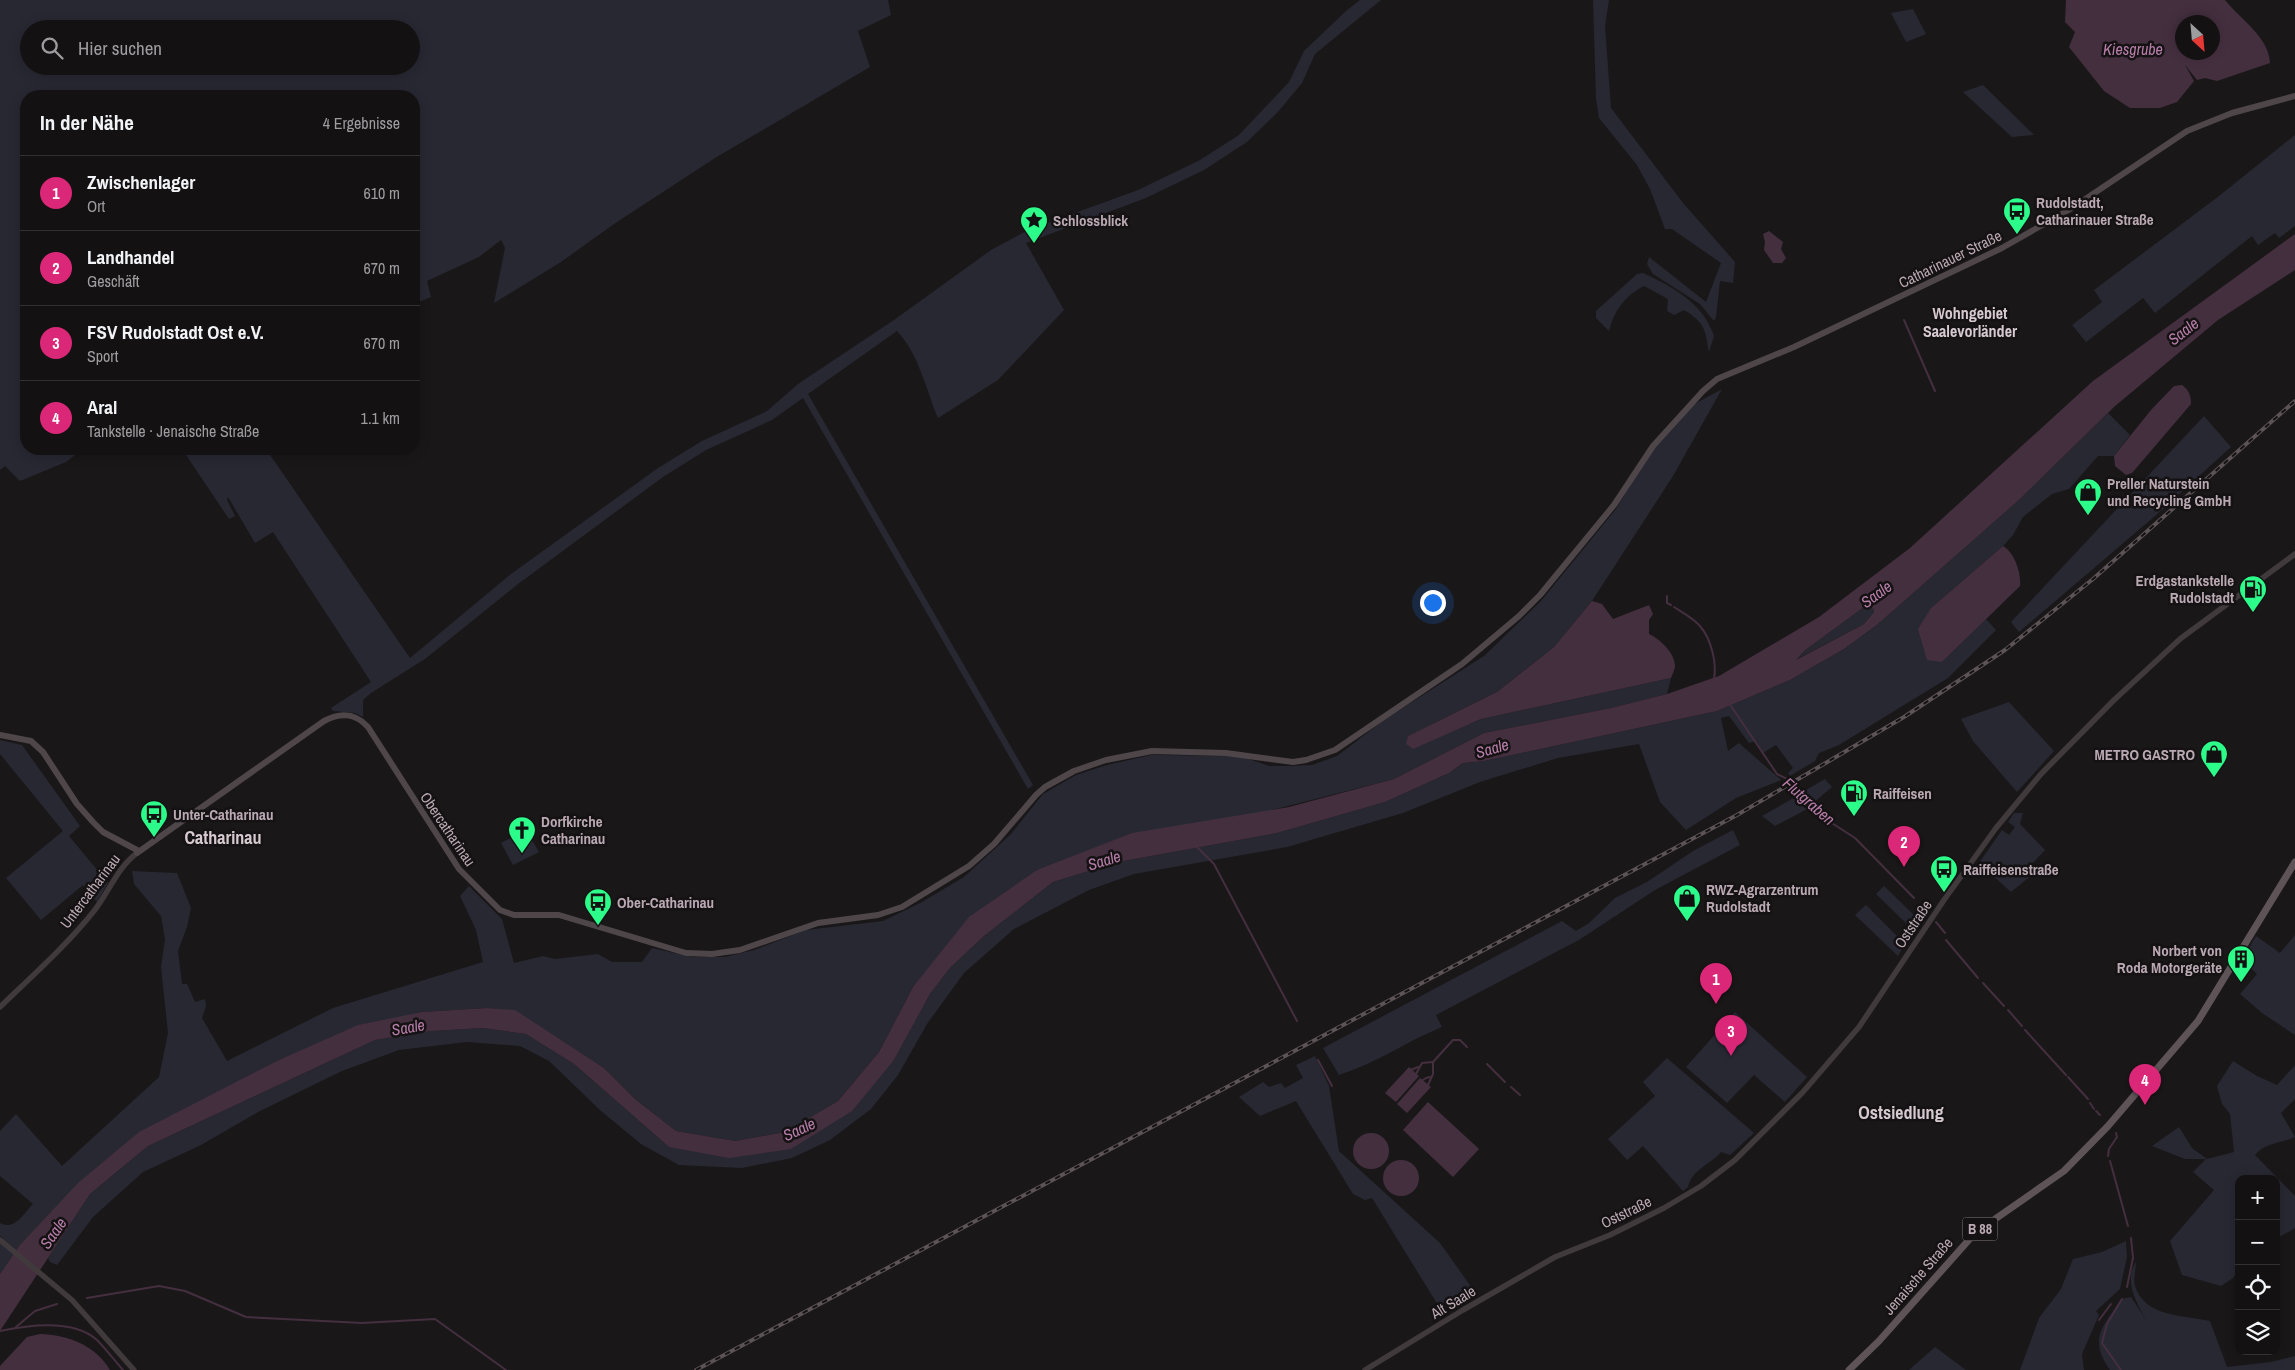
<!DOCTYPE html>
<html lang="de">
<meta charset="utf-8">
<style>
:root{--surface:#141112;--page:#211f20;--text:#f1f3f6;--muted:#9d9d9f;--line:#333132;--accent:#db2777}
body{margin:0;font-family:"Archivo Narrow",sans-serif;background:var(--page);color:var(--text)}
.controls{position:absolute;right:15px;bottom:15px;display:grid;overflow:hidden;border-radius:10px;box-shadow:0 2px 12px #0003}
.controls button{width:45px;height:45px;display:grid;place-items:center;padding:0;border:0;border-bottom:1px solid var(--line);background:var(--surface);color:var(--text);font:25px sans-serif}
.compass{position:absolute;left:2175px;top:15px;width:45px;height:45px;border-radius:50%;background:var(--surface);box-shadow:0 2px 12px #0003;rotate:154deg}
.you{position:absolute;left:1432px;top:602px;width:18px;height:18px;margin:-12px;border:4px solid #fff;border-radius:50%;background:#1a73e8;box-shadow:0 0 0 8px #1a73e833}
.badge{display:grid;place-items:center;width:32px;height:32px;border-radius:50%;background:var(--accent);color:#fff;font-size:16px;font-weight:700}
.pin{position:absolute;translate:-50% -41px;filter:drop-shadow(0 1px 2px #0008)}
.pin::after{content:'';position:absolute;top:26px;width:18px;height:15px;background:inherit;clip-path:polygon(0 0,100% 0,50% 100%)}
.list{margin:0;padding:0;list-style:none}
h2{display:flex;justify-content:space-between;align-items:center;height:65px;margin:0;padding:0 20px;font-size:21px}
h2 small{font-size:16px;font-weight:400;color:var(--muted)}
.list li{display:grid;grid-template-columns:32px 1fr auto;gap:15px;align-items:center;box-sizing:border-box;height:75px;padding:0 20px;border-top:1px solid var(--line)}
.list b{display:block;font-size:19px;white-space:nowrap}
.list p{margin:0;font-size:16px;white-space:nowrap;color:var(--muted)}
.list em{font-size:16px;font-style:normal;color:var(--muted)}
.icon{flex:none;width:28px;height:28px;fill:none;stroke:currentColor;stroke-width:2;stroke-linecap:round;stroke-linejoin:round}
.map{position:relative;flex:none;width:2295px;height:1370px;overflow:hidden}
.search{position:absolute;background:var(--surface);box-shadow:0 2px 12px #0003;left:20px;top:20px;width:400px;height:55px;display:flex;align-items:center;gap:12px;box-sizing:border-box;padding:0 18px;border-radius:28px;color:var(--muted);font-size:19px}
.panel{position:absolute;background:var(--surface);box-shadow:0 2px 12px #0003;left:20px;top:90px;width:400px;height:365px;border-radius:20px}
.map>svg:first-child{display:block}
</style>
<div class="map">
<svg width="2295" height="1370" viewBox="0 0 2295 1370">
<rect width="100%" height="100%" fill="#1a1718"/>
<g fill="#272832" fill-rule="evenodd">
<path d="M0,0H888L891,15L858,31L870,67L715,158L614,224L561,262L494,303L505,248L501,240L479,257L427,281L431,297L414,304V96H26V449H83L66,462L20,481L5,466L0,470ZM29,29H411V66H29Z"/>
<path d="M1360,0H1381L1315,54L1302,83L1277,113L1247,142L1204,170L1146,198L1026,243L1064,310L998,380L938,418C926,390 919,354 897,331L808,394L1033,785L1028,789L803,398L772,420L706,450L663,477L518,584L425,659L371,693L363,700V717L355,713L333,711L331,708L371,682L273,532L255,543L228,497L227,500L235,516L229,519L182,449H200L202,451L205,449H266L410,658L511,574L658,468L702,441L767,411L798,384L894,320L991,250L1028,230L1138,190L1200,160L1239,135L1289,82L1304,51L1346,11Z"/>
<polygon points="1593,0 1609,0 1605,26 1611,108 1683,203 1735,262 1733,283 1720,281 1716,317 1714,321 1700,304 1653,274 1647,264 1649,257 1706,302 1721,263 1672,229 1665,229 1650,189 1637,165 1599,118 1596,99"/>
<polygon points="1913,9 1926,34 1906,42 1891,13"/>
<polygon points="1983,85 2034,135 2012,137 1963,92"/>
<polygon points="2295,135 2295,226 2279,238 2275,233 2258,245 2252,236 2155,313 2143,298 2086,342 2072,325 2102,302 2094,290 2219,196"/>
<path d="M1643,273C1672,286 1704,304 1714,336L1709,352C1705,329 1705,323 1684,310L1674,315L1667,311L1668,299L1644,286C1625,295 1614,311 1609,331L1596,318V311L1637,274Z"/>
<path d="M1722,389L1673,476L1592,601L1554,647L1497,692L1408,736L1413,748L1481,719L1671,678L1667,694L1611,708L1484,733L1394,779L1037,870L913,987L879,1052L838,1101L785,1132L735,1141L676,1131L635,1099L604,1068L515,1011L487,1008L422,1012L279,1060L212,1096L19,1246L0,1274V1242L3,1238L0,1236V1223C15,1231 23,1214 33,1204L0,1176V1131L16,1114L62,1166L159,1077L168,1033L161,967L165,939L161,916L134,884L132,871L177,873L191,908L187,927L178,951L182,984H187L195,1002L205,999L206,1006L202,1018L227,1061L333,1008L483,962L476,930L460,896L469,886L502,919L514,963L543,956L555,959L598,954L612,962H642L652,948L692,957H725L754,950L806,930L883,921L920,903L964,877L1011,834L1043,794L1076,775L1107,765L1151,755L1227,756L1246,758L1269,766H1291L1312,765L1337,756L1384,720L1484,656L1541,601L1616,509L1652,449L1691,406Z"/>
<polygon points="2108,413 2130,435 2114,456 2098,456 2069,489 2052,494 2023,517 2013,535 2003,546 1931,608 1942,662 1986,619 1996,630 1948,678 1839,745 1819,753 1815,761 1790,776 1788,773 1793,768 1776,745 1763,753 1756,741 1749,743 1729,716 1721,718 1728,751 1739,743 1781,780 1736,798 1686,830 1660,802 1639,744 1558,758 1480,782 1403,813 1287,847 1134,874 1089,890 1014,929 964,973 927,1024 898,1075 871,1109 830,1140 792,1158 742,1168 679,1165 641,1144 601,1111 549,1061 520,1046 467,1042 399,1050 342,1071 260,1111 201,1145 143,1172 93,1217 57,1265 50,1262 48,1258 90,1194 148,1146 375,1040 431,1031 483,1028 526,1034 574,1064 669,1147 791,1149 894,1060 930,994 950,968 984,936 1053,882 1118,862 1277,833 1385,802 1449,773 1463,763 1484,761 1717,711 1790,680 1844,649 1878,624 2019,500"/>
<polygon points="2204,416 2231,447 2155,516 2019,632 2011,622"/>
<polygon points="1864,607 1874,609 1874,612 1864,624 1795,660 1804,651"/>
<polygon points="2009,702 2054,751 2017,792 1973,741 1961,719"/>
<polygon points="0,740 22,745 80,826 69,836 108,883 97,902 83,885 41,920 6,878 63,831 0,754"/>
<polygon points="1825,779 1832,787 1812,804 1806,798 1806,790"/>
<polygon points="1797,796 1809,808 1775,826 1762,816"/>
<polygon points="2014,813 2023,813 2020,824 2045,850 2031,865 2036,872 2011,892 1979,863 2002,830 2009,835 2015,827 2008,822"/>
<polygon points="526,830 539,852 513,865 501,843"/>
<path d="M1733,830L1740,845L1655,890L1579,940L1436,1015L1442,1027C1407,1041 1375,1064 1339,1075L1323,1048L1562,921L1576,931L1589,923L1615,898L1647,882L1693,851Z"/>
<polygon points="1884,886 1915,916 1912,929 1876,894"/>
<polygon points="1866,905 1905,944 1898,956 1855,915"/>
<polygon points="2295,935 2295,1035 2262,1013 2240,994 2257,974 2242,960 2256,936 2280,953"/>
<polygon points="1735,1012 1807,1077 1785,1102 1754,1075 1727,1103 1686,1067"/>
<polygon points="1315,1056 1329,1086 1339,1151 1440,1243 1474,1291 1441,1310 1372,1198 1365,1200 1353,1194 1296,1101 1260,1116 1239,1097 1263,1082 1269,1087 1281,1083 1285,1088 1303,1078 1296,1065"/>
<path d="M1667,1058L1754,1133L1730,1155L1721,1152C1710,1165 1692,1169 1688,1187L1683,1191L1643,1146L1627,1160L1608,1139L1655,1096L1643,1082Z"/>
<path d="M2233,1061L2257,1076L2277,1085L2295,1065V1099L2281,1113L2295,1137C2282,1143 2264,1143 2255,1155L2295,1196V1228L2276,1239V1179H2239V1270L2233,1278L2221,1286L2182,1275L2170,1241L2214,1190L2193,1172L2206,1159H2185L2152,1146L2179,1127L2192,1148L2207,1159L2234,1152L2230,1114L2222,1104L2217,1086Z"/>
<polygon points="2126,1241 2127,1257 2120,1289 2096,1311 2099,1315 2082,1354 2084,1370 2020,1370 2039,1318 2061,1289 2073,1259 2102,1252"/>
<path d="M2136,1262C2136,1269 2133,1279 2135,1286C2145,1317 2182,1315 2210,1321L2227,1367L2271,1362L2295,1356V1370H2110C2088,1339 2103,1327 2121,1299L2131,1297L2146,1320C2137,1303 2123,1281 2136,1262Z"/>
<polygon points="1935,1347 1966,1370 1909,1370"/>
</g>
<g fill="#442f3f" fill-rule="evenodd">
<path d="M2066,0H2225C2240,19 2269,37 2270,63L2217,81L2205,78L2197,80L2185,65L2194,81L2177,102L2160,108H2130L2104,91L2069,47L2075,32L2065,22ZM2182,22H2212V52H2182Z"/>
<polygon points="1769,231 1783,242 1781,249 1786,258 1782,263 1773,263 1764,250 1765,242 1763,234"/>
<path d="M2295,234V270L2218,320L2114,407L2019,500L1878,624L1844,649L1790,680L1717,711L1484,761L1463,763L1449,773L1385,802L1277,833L1118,862L1053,882L984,936L950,968L930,994L894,1060L852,1111L791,1149L729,1158L669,1147L574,1064L526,1034L483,1028L431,1031L375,1040L148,1146L90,1194L0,1331V1274L19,1246L78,1183L139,1132L279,1060L358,1025L422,1012L487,1008L515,1010L604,1068L635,1099L676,1131L735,1141L785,1132L838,1101L879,1052L913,987L969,917L1037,870L1132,833L1289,807L1394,779L1484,733L1611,708L1667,694L1719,676L1819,617L1910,548L2093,381ZM1864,607L1874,609V612L1864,624L1796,660L1804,651Z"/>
<path d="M2182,385C2189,390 2191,396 2191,404L2132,473L2126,475L2115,466L2114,456L2151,410L2174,386Z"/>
<path d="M2003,546C2015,553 2021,573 2020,586L1942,662L1927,660L1918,629L1931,608Z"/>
<path d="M1592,601L1602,604L1613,619L1649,605L1653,614L1649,620V634C1660,639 1675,653 1675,666C1675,669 1672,675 1671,678L1481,719L1413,749L1406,744L1408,736L1497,692L1554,647Z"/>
<polygon points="1409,1067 1419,1076 1396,1102 1385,1093"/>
<polygon points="1420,1078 1431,1087 1407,1113 1397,1104"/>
<polygon points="1428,1102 1479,1149 1453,1177 1403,1130"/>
<circle cx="1371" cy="1151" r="18"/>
<circle cx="1401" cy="1178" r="18"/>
<path d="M40,1334C68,1335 95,1345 110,1370H0V1366L27,1337Z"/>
</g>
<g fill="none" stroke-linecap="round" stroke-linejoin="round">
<g stroke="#442f3f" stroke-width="2">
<polyline points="1904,320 1935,391"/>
<polyline points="1667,596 1667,603 1671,605"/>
<path d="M1674,607C1683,613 1693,618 1700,626C1711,639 1717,662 1714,679"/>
<polyline points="1729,703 1777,774 1787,779 1797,793 1824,818 1855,838 1914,898"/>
<polyline points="1197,847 1214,864 1297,1021"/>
<polyline points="1936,922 1945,933"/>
<polyline points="1946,940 1978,978"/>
<polyline points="1983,983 2004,1006"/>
<polyline points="2008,1010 2022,1026"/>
<polyline points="2025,1030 2066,1075"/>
<polyline points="1318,1060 1332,1086"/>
<polyline points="1487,1064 1505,1082"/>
<polyline points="1411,1070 1418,1067"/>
<polyline points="1416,1074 1422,1063 1433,1062"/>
<polyline points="2068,1077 2088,1099"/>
<polyline points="1423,1080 1426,1078 1430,1077"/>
<polyline points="1428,1085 1433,1074 1433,1062 1453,1040 1460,1040 1467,1047"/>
<polyline points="1511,1087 1520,1095"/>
<polyline points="2090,1103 2094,1109"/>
<polyline points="2096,1111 2100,1115"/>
<polyline points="2108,1156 2109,1149 2117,1137 2116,1133"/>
<polyline points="2110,1161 2128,1226"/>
<polyline points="2127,1287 2133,1258 2131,1238"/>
<polyline points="87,1298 159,1286 185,1291 246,1317 362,1323 435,1319 506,1370"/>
<polyline points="2099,1320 2111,1304"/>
<polyline points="16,1327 35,1311 57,1304"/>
<path d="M0,1331C28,1325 74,1319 97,1340C106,1349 114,1360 123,1370"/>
<polyline points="2121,1370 2102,1343 2107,1324 2122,1299"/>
</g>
<g stroke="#413a3d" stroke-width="5.5">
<path d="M0,1007C32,976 66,946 94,911C109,892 117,868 137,853"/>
<polyline points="0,1240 72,1300 134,1370"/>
<polyline points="1365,1370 1463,1310 1555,1257 1610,1235 1664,1208 1701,1186 1735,1160 1803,1092 1859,1027 1944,900 1996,828 2041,774 2113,701 2180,639 2295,554"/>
</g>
<path stroke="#4f464a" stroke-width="6" d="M0,735L31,741L43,752L77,804L93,822L103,832L137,850V853L324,721C341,712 355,713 368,727L459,869L500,910L514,915H559L686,953L712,954L740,950L818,923L878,915L902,907L969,866L994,844L1036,795L1045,787L1074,771L1106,760L1152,751L1226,753L1293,762L1306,760L1335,750L1462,664L1519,616L1540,595L1614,505L1653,446L1703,391L1717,379L1794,347L2002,248L2072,208L2187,131L2232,113L2295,96"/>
<polyline stroke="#5e5458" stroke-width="7" points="1849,1370 1879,1341 1975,1233 2064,1171 2108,1126 2198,1021 2295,862"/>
<g stroke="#5c5357" stroke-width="4">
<polyline id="rail" points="696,1370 1737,815 1904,717 2005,650 2093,579 2295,401"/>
</g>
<use href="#rail" stroke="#151213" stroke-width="2" stroke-dasharray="5.5" stroke-linecap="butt"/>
</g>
<defs>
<g id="bus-pin" transform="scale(1.4375)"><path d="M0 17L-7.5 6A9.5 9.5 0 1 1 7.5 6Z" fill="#2cfd8a" stroke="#151213"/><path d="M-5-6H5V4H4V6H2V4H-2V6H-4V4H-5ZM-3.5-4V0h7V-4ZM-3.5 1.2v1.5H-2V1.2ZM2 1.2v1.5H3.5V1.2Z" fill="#111"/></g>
<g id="sight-pin" transform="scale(1.4375)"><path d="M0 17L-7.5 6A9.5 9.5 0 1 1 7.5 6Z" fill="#2cfd8a" stroke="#151213"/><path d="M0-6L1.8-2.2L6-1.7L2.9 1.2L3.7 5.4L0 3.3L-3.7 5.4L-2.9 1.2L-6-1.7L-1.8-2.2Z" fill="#111"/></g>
<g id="shop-pin" transform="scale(1.4375)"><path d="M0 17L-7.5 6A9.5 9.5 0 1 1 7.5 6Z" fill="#2cfd8a" stroke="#151213"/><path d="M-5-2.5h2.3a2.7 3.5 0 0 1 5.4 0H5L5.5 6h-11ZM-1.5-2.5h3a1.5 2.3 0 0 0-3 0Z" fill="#111"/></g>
<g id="fuel-pin" transform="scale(1.4375)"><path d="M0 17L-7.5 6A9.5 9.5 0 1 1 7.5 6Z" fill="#2cfd8a" stroke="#151213"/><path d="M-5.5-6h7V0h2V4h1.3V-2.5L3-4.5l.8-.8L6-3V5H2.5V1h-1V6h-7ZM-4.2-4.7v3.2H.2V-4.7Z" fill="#111"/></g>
<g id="church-pin" transform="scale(1.4375)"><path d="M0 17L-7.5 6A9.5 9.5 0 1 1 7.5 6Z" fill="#2cfd8a" stroke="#151213"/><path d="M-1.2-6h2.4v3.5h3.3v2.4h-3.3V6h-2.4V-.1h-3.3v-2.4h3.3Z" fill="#111"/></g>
<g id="building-pin" transform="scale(1.4375)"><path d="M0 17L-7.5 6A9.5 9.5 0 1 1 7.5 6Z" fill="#2cfd8a" stroke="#151213"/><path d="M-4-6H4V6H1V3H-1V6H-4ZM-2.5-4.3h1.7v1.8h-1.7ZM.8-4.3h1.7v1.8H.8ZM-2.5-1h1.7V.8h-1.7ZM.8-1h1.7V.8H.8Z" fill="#111"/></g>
</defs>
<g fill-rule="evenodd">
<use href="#bus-pin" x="2017" y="211"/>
<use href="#sight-pin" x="1034" y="220"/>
<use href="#shop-pin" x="2088" y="492"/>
<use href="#fuel-pin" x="2253" y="589"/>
<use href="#shop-pin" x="2214" y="754"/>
<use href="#fuel-pin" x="1854" y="793"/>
<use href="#bus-pin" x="154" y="814"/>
<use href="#church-pin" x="522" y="830"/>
<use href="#bus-pin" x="1944" y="869"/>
<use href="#shop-pin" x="1687" y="898"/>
<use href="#bus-pin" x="598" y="902"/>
<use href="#building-pin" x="2241" y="959"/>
</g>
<g text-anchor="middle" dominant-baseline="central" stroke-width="5" stroke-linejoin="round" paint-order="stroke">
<rect fill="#151213" stroke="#887c82" stroke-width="1" x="1962.5" y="1217.5" width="35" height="23" rx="4"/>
<g font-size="14" font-weight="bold" fill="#baa9b2">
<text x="1980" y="1229">B 88</text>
</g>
<g font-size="15" font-weight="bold" fill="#baa9b2" stroke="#151213" text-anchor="start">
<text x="2036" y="202">Rudolstadt,<tspan x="2036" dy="17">Catharinauer Straße</tspan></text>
<text x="1053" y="220">Schlossblick</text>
<text x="2107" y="483">Preller Naturstein<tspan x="2107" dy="17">und Recycling GmbH</tspan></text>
<text x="2234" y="580" text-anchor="end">Erdgastankstelle<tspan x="2234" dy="17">Rudolstadt</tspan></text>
<text x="2195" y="754" text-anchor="end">METRO GASTRO</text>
<text x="1873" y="793">Raiffeisen</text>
<text x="173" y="814">Unter-Catharinau</text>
<text x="541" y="821">Dorfkirche<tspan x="541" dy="17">Catharinau</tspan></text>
<text x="1963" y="869">Raiffeisenstraße</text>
<text x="1706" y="889">RWZ-Agrarzentrum<tspan x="1706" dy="17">Rudolstadt</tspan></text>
<text x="617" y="902">Ober-Catharinau</text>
<text x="2222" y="950" text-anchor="end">Norbert von<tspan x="2222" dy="17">Roda Motorgeräte</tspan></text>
</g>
<g font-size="15" fill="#baa9b2" stroke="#151213">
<text transform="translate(1950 259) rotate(-26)">Catharinauer Straße</text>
<text transform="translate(448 829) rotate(56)">Obercatharinau</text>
<text transform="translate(90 891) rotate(-53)">Untercatharinau</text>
<text transform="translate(1913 924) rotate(-56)">Oststraße</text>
<text transform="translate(1626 1212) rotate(-26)">Oststraße</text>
<text transform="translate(1918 1276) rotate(-49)">Jenaische Straße</text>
<text transform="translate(1453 1302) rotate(-31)">Alt Saale</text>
</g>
<g font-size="16" font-style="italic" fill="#b77ea9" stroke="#151213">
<text x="2133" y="49">Kiesgrube</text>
<text transform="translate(2183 331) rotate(-38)">Saale</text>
<text transform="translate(1876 594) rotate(-36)">Saale</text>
<text transform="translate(1492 748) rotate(-16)">Saale</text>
<text transform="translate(1809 801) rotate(41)">Flutgraben</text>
<text transform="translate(1104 860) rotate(-17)">Saale</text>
<text transform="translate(408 1027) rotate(-10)">Saale</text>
<text transform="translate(799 1129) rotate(-25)">Saale</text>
<text transform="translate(53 1233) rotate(-55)">Saale</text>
</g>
<g font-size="16" font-weight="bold" fill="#d6cad0" stroke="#151213">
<text x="1970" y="313">Wohngebiet<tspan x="1970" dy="18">Saalevorländer</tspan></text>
</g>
<g font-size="18" font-weight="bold" fill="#d6cad0" stroke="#151213">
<text x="223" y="837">Catharinau</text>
<text x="1901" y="1112">Ostsiedlung</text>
</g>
</g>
</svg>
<div class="controls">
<button>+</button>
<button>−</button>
<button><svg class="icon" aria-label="locate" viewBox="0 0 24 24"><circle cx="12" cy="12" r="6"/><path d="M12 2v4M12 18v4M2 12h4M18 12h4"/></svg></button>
<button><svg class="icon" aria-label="layers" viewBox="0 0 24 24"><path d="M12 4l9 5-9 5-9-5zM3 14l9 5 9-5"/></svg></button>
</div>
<svg class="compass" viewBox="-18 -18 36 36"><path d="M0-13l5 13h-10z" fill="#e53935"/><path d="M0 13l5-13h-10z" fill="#9d9d9f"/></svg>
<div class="you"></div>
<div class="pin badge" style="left:1716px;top:1004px">1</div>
<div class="pin badge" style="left:1904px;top:867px">2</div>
<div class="pin badge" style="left:1731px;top:1056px">3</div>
<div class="pin badge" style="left:2145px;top:1105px">4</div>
<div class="search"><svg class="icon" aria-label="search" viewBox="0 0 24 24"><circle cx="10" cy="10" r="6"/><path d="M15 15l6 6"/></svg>Hier suchen</div>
<section class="panel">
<h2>In der Nähe<small>4 Ergebnisse</small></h2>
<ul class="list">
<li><span class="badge">1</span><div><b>Zwischenlager</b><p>Ort</p></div><em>610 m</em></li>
<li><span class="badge">2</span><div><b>Landhandel</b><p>Geschäft</p></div><em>670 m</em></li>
<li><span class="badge">3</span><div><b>FSV Rudolstadt Ost e.V.</b><p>Sport</p></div><em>670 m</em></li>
<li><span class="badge">4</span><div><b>Aral</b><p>Tankstelle · Jenaische Straße</p></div><em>1.1 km</em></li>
</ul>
</section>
</div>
